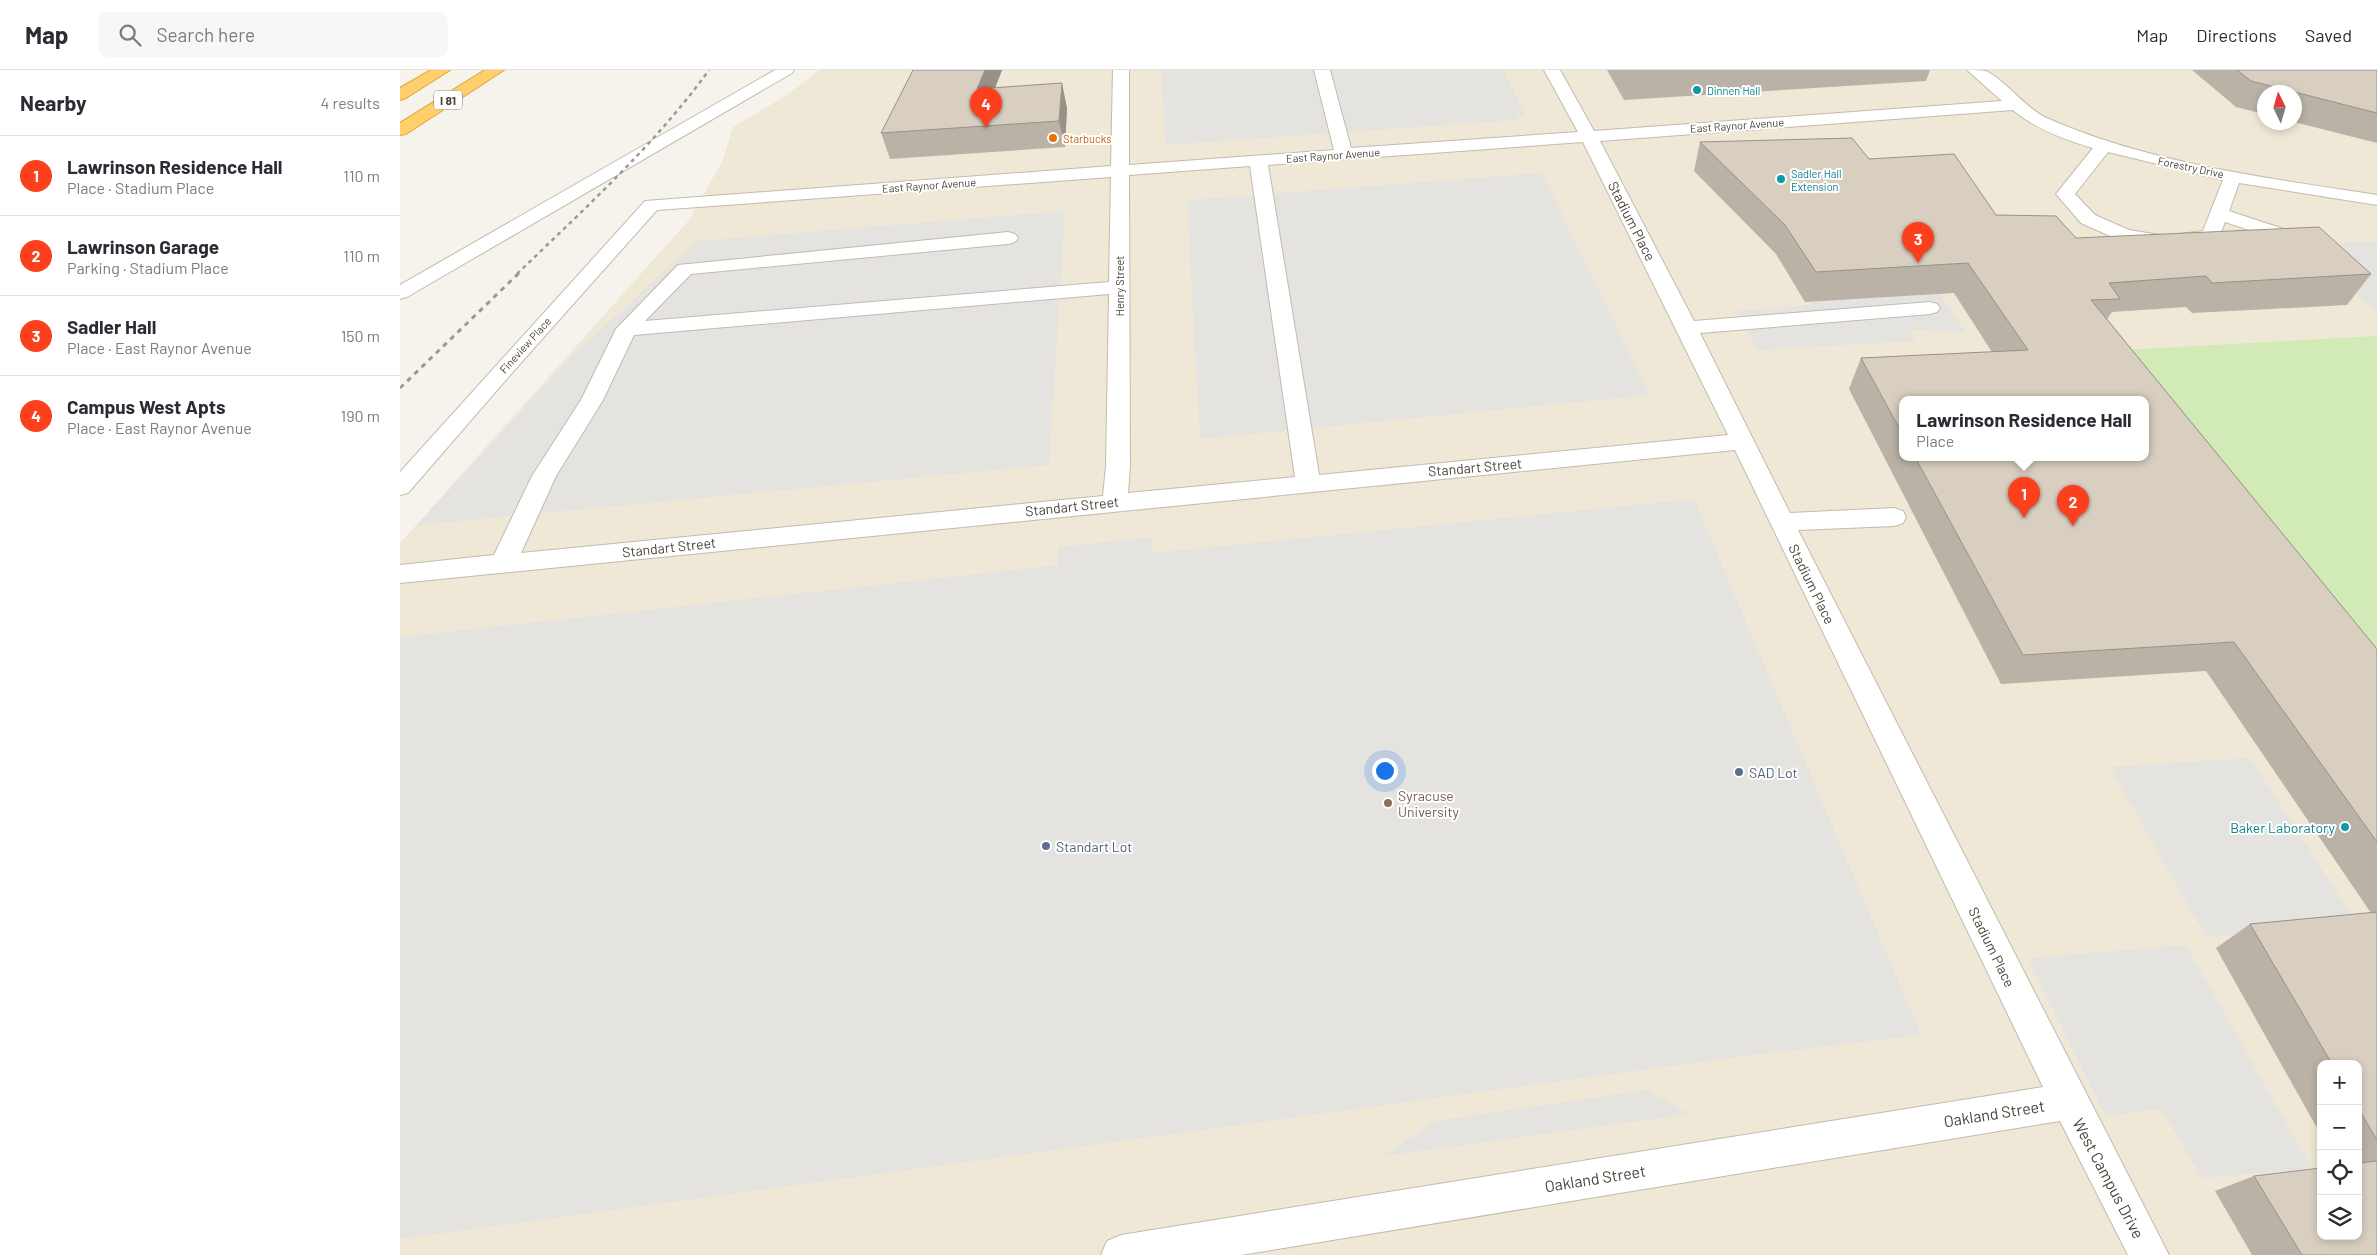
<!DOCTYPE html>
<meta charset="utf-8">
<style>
:root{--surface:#fff;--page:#f7f7f7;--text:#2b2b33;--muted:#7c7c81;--line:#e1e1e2;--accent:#fc3f1d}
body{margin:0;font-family:Barlow,sans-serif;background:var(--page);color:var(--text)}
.controls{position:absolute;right:15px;bottom:15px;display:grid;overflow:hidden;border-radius:10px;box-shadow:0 2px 8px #0003}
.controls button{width:45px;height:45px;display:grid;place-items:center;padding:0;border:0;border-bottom:1px solid var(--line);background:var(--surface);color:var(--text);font:25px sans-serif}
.compass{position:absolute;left:1857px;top:15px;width:45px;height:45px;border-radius:50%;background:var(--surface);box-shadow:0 2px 8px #0003;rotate:355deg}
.you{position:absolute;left:984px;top:700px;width:18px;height:18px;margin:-12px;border:4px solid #fff;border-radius:50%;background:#1a73e8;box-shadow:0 0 0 8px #1a73e833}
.badge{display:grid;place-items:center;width:32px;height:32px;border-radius:50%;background:var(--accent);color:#fff;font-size:16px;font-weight:700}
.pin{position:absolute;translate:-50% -41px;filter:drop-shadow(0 1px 2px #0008)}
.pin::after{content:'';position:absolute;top:26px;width:18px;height:15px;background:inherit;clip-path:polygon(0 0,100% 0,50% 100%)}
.popup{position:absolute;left:1499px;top:326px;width:250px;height:65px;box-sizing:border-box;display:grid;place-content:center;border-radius:10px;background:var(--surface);filter:drop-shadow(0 1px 4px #0005);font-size:16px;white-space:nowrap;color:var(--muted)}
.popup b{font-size:19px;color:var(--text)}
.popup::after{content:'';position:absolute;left:50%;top:100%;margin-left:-10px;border:10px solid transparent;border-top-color:var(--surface)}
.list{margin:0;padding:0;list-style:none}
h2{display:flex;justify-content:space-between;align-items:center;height:65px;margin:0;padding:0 20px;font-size:21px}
h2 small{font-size:16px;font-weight:400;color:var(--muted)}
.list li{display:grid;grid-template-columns:32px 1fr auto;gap:15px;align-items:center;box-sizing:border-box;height:80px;padding:0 20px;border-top:1px solid var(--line)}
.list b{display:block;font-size:19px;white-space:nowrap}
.list p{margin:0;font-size:16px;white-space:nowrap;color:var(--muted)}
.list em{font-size:16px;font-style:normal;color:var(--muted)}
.icon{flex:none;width:28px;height:28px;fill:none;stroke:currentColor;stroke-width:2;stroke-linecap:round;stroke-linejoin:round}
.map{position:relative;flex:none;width:1977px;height:1185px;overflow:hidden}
header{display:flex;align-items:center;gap:30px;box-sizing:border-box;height:70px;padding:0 25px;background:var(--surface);border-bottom:1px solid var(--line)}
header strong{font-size:24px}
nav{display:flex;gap:28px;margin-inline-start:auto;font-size:18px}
.search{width:350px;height:45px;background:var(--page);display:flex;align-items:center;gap:12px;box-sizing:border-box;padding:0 18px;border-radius:10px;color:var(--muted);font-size:19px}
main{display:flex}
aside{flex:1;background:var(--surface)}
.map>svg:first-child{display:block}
</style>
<header>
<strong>Map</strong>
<div class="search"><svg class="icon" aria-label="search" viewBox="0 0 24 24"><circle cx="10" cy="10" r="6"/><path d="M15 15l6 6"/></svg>Search here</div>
<nav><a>Map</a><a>Directions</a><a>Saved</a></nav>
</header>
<main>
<aside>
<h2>Nearby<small>4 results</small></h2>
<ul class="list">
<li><span class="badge">1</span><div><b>Lawrinson Residence Hall</b><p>Place · Stadium Place</p></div><em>110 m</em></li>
<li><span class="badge">2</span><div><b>Lawrinson Garage</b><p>Parking · Stadium Place</p></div><em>110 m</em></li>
<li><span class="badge">3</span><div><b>Sadler Hall</b><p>Place · East Raynor Avenue</p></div><em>150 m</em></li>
<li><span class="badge">4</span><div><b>Campus West Apts</b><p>Place · East Raynor Avenue</p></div><em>190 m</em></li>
</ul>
</aside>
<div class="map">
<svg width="1977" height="1185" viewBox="0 0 1977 1185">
<rect width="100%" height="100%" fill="#f6f3ec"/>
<path fill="#efe8d6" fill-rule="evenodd" d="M419,0H1977V1185H0V473L289,150L323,90L333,57L387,25ZM1864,22H1894V52H1864ZM1503,329H1745V387H1503ZM1921,994H1958V1166H1921Z"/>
<polygon fill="#d2eab5" points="1977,266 1977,620 1745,329 1722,280"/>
<g fill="#e5e3e0">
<polygon points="762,0 1103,0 1125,45 1115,45 1118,50 765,75"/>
<polygon points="1142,103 1250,325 800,369 787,130"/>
<polygon points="665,141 649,395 17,455 169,289 297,171"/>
<polygon points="1945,172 1977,172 1977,243 1913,184 1928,181"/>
<polygon points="1536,218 1565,262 1512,260 1510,263 1516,271 1358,280 1337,241 1410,235 1414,231"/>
<polygon points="1294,429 1521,965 1360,984 0,1169 0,567 658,495 658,477 752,467 752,483"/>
<polygon points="1850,688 1955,850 1861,863 1806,867 1710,697"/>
<polygon points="1786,875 1912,1099 1802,1108 1761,1039 1706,1046 1628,888"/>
<polygon points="1246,1020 1290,1044 984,1086 1035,1051"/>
</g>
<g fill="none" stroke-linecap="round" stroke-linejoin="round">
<g stroke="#c2bbae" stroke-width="2">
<g id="minor">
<polygon points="375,0 394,0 392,3 7,227 0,229 0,215"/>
<path d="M713,0H729V95L934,80L914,0H930L951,78L1178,62L1144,0H1160L1194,61L1602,31L1567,0C1573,0 1581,0 1586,1C1609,13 1624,38 1649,49C1752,94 1867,108 1977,125V135L1839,113L1829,141L1908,167L1911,171L1908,175L1901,177L1894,175L1825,152L1818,170L1766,178L1717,169L1681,153L1656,124L1693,78C1665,70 1635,59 1613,40L1200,71L1294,251L1530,232L1537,234L1540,238L1537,242L1530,244L1300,263L1390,443L1494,438L1503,441L1506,447L1503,453L1494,456L1398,460L1769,1185H1728L1660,1051L841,1185H701L707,1171L721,1165L1643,1017L1335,380L0,513V495L94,485L132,406L181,330L216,259L278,195L608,162L615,164L618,168L615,172L608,174L291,204L245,251L709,212L711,107L257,140L111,304L8,423L0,425V402L245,131L711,96ZM1183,72L1328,365L919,405L868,95ZM1708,82L1823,110L1803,161L1766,166L1729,160L1695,145L1675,124ZM850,96L895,407L728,423L730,396L729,105ZM709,224L706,396L703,426L121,483L156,406L203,330L234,265Z"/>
</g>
</g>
<g stroke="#e0a43c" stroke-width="2">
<g id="highway">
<polygon points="31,0 50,0 6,28 0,30 0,18"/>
<polygon points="85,0 104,0 6,64 0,65 0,53"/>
</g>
</g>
<use href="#minor" fill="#fff" fill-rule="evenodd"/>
<use href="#highway" fill="#ffcf6e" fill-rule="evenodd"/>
<path stroke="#9a9a9a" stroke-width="2.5" stroke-dasharray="4 4" stroke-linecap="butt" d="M117,204C184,139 254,76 309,0"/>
<polyline stroke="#9a9a9a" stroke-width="3" stroke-dasharray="5 5" stroke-linecap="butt" points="0,318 119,203"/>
</g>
<g fill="#bab2a6" fill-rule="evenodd">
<polygon points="513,0 602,0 595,18 667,38 665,77 490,89 481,63"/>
<polygon points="1207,0 1530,0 1526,11 1224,30"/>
<polygon points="1792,0 1977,0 1977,73 1894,52 1894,22 1864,22 1864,44 1836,37"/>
<path d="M1300,72L1469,89L1596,145L1676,168L1971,204L1947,235L1792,243L1786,237L1712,242L1707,249L1977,579V1185H1852L1815,1121L1854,1106L1958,1166V994H1921V1065L1816,878L1850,854L1971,843L1806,601L1601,614L1449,319L1461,288L1592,282L1554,223L1405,232L1376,184L1294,101ZM1503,329L1745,387H1503Z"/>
</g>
<g fill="#979187">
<polygon points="585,0 602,0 585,44 577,19"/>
<polygon points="662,13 667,38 665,77 659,51"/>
</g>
<g fill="#d8cfc1" stroke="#979187">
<polygon points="513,0 585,0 577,19 662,13 659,51 481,63"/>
<polygon points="1837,0 1977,0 1977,43 1851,11"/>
<polygon points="1452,68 1469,89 1554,84 1596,145 1656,146 1676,168 1919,157 1971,204 1812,213 1806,206 1709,213 1720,229 1691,230 1977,579 1977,772 1834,572 1623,585 1515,387 1745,387 1745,329 1503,329 1503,365 1461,288 1628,280 1568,193 1416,202 1385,155 1300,72"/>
<polygon points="1977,842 1977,1070 1958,1038 1958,994 1932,994 1850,854"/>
<polygon points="1977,1091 1977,1185 1902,1185 1854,1106 1921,1098 1921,1166 1958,1166 1958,1093"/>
</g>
<g fill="#0f9aa8" stroke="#fff" stroke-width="2">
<circle cx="1297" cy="20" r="5"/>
<circle cx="1381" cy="109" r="5"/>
<circle cx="1945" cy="757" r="5"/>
</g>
<circle fill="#e8710a" stroke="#fff" stroke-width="2" cx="653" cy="68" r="5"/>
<g fill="#5c6f8a" stroke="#fff" stroke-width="2">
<circle cx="1339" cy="702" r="5"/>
<circle cx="646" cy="776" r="5"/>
</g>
<circle fill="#8d6e63" stroke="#fff" stroke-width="2" cx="988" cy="733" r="5"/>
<g text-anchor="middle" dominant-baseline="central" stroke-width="4" stroke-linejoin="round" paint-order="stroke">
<g font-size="11" fill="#0d838f" stroke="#fff" text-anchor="start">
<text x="1307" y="20">Dinnen Hall</text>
<text x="1391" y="103">Sadler Hall<tspan x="1391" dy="13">Extension</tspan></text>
</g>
<g font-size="11" fill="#4b4439" stroke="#fff">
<text transform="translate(1337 55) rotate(-4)">East Raynor Avenue</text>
<text transform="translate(933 85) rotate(-4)">East Raynor Avenue</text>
<text transform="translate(1791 97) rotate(12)">Forestry Drive</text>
<text transform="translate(529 115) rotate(-4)">East Raynor Avenue</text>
<text transform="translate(719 216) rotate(-90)">Henry Street</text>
<text transform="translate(125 275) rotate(-48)">Fineview Place</text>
</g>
<g font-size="11" fill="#c56008" stroke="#fff" text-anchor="start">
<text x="663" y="68">Starbucks</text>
</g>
<rect fill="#fff" stroke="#817c74" stroke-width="1" x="34" y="20.5" width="28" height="19" rx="4"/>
<g font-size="12" font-weight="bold" fill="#4b4439">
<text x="48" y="30">I 81</text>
</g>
<g font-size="14" fill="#4b4439" stroke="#fff">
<text transform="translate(1232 151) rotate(63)">Stadium Place</text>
<text transform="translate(1075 397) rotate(-5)">Standart Street</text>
<text transform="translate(672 436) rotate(-6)">Standart Street</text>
<text transform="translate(269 477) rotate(-6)">Standart Street</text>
<text transform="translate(1412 514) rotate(64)">Stadium Place</text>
<text transform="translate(1592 877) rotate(64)">Stadium Place</text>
</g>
<g font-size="14" fill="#4e5e75" stroke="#fff" text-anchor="start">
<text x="1349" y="702">SAD Lot</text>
<text x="656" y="776">Standart Lot</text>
</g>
<g font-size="14" fill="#785e54" stroke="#fff" text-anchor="start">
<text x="998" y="725">Syracuse<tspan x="998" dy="16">University</tspan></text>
</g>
<g font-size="14" fill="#0d838f" stroke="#fff" text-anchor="end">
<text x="1935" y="757">Baker Laboratory</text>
</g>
<g font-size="16" fill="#4b4439" stroke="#fff">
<text transform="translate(1594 1043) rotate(-9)">Oakland Street</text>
<text transform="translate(1195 1108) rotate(-9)">Oakland Street</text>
<text transform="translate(1709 1108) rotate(62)">West Campus Drive</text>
</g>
</g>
</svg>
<div class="controls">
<button>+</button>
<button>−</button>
<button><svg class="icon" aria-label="locate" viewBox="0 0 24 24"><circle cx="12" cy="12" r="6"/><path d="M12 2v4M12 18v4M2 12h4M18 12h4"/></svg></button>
<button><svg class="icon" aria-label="layers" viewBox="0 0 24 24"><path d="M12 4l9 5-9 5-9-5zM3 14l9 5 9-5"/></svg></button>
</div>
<svg class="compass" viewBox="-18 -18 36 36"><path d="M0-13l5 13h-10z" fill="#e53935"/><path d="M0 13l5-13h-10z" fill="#7c7c81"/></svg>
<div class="you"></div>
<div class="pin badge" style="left:1624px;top:448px">1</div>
<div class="popup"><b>Lawrinson Residence Hall</b>Place</div>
<div class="pin badge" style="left:1673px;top:456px">2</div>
<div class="pin badge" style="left:1518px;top:193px">3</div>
<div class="pin badge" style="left:586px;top:58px">4</div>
</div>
</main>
